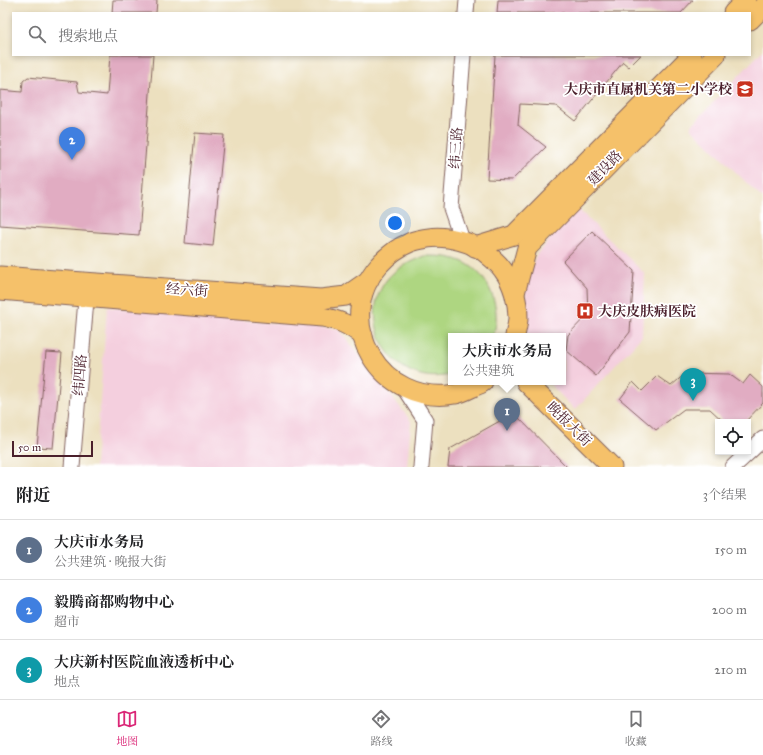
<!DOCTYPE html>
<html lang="zh">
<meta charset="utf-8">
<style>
:root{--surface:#fff;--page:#f2f2f2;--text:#202124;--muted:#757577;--line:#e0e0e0;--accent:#db2777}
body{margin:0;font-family:"IM FELL Great Primer","Noto Serif SC",serif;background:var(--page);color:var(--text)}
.controls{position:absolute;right:12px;bottom:12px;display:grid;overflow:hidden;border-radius:0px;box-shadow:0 2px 6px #0003}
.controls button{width:36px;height:36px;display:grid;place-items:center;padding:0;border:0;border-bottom:1px solid var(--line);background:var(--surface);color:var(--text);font:20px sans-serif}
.scale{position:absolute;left:12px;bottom:10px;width:81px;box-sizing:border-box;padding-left:4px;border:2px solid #4a1f2b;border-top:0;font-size:11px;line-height:14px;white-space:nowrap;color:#4a1f2b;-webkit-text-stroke:3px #fff;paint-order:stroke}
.you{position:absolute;left:395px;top:223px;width:14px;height:14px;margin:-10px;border:3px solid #fff;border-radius:50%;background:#1a73e8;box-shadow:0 0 0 6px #1a73e833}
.badge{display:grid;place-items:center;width:26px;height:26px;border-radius:50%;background:var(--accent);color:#fff;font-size:13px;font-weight:700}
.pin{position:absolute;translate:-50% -33px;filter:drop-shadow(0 1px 2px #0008)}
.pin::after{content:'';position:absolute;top:21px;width:14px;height:12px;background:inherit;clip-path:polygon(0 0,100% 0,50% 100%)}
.popup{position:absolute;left:448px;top:333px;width:118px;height:52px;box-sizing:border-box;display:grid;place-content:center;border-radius:0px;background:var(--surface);filter:drop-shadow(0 1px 3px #0005);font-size:13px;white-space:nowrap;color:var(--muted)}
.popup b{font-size:15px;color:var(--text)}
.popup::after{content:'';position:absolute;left:50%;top:100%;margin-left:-8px;border:8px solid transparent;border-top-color:var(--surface)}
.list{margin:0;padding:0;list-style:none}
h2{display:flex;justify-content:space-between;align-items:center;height:52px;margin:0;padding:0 16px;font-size:17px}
h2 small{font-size:13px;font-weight:400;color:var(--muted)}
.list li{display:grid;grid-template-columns:26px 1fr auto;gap:12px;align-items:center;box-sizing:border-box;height:60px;padding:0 16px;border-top:1px solid var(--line)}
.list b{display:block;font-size:15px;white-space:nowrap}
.list p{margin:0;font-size:13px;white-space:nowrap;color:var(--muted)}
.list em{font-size:13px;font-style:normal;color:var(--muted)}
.icon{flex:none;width:22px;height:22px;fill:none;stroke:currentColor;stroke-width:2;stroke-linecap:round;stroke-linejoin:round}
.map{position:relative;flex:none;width:763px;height:467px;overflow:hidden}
.search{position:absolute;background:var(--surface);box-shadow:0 2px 6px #0003;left:12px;right:12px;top:12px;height:44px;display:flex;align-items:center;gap:10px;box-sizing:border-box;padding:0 14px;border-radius:0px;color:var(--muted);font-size:15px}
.sheet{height:232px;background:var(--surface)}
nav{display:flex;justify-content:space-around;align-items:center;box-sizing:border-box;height:56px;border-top:1px solid var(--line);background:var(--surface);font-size:11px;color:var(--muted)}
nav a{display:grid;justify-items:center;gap:2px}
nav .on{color:var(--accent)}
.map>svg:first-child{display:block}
</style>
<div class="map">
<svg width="763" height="467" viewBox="0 0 763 467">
<rect width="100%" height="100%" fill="#fff"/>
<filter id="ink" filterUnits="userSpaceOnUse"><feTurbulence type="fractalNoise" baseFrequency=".025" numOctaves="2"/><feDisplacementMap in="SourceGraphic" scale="8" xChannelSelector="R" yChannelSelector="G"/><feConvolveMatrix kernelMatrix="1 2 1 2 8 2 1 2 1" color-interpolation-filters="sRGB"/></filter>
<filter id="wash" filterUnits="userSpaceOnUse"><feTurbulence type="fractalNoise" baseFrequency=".012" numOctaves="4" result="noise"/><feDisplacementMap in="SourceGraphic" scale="16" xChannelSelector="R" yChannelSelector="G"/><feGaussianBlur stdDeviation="0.9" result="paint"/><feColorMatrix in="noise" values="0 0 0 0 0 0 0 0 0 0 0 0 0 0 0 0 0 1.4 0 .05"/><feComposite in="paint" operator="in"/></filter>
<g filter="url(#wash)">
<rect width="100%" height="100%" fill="#ece0bf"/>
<g fill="#f4cfde">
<polygon points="763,50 763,199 690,127"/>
<polygon points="577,208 645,274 642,336 575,410 548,382 563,382 563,336 527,336 525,286 536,255"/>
<polygon points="107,307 339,329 411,421 407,467 95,467"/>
</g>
<path fill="#aed681" stroke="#7c7a56" d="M424,256C437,256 449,256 461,261C489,272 503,309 493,336H451V375C439,377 427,378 415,373C376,359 361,303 392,274C402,265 412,261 424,256Z"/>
<g id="blocks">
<g fill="#e1acc2">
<polygon points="113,0 157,0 156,13 112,13"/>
<polygon points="498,0 693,0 681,13 497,13"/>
<polygon points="110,55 153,55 139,235 0,225 0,90 22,92 23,81 28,77 77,82 79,92 107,95"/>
<polygon points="495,55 641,55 629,67 623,62 575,121 556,106 520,104 518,125 546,147 512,180 487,179"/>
<polygon points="195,133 224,135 213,246 185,243"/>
<polygon points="592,231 634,271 630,332 596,376 566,350 568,335 588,314 587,288 563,261"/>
<polygon points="46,352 62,353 53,448 37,447"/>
<polygon points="686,373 729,374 743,384 750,375 763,387 763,403 745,422 724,422 710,409 684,409 656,430 620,399 633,382 642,391 657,376 671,386"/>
<polygon points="514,413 567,467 448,467 450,449"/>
</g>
</g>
</g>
<g filter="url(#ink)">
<use href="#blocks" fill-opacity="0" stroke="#83635f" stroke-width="1"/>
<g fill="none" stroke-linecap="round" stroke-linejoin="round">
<g stroke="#83635f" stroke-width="17">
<g id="minor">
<polyline points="466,13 467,0"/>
<polyline points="462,240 451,208 463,55"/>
<polyline points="404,388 425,420 421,467"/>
<polyline points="72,467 87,288"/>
<polyline points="733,467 763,439"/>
</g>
</g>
<g stroke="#83635f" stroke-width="21">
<g id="major">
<polyline points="733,13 746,0"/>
<polyline points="750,20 763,7"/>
<polyline points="475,247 514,235 692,55"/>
<polyline points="0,276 321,299 346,296 369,280"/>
<path d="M0,290L322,317C339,320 350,325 363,336"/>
<polyline points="515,293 527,248 716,55"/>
<path d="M483,382L480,384C472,387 463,393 455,394C381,407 330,322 379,265C388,255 398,247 411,242C416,240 423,239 428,238C446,235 475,242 488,255C493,259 499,264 503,270C513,283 518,302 518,318C518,324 516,330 515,336"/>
<polyline points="526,382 612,467"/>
</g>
</g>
<use href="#minor" stroke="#fff" stroke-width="15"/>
<use href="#major" stroke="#f5c16b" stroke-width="19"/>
</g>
</g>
<defs>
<g id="school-square" transform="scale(0.9)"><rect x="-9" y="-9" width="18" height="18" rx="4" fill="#c8321e" stroke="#fff"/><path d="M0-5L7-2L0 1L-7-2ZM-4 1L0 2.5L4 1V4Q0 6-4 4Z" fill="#fff"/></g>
<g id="hospital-square" transform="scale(0.9)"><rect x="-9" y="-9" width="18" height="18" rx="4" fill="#c8321e" stroke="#fff"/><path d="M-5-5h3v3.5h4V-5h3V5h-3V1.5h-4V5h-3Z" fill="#fff"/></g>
</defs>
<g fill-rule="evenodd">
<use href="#school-square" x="745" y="89"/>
<use href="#hospital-square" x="585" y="311"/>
</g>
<g text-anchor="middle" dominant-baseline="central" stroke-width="3.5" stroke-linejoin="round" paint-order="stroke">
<g font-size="14" font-weight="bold" fill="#4a1f2b" stroke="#fff" text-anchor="end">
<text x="732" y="89">大庆市直属机关第二小学校</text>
<text x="598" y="311" text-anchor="start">大庆皮肤病医院</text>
</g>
<g font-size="14" fill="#4a1f2b" stroke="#fff">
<text transform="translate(456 148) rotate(-86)">纬三路</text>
<text transform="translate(605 168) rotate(-46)">建设路</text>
<text transform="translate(187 290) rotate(4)">经六街</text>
<text transform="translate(80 375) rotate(-85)">纬四路</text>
<text transform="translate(569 424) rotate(45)">晚报大街</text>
</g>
</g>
</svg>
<div class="controls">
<button><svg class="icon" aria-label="locate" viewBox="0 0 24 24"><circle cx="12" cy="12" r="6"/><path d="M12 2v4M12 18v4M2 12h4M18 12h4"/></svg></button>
</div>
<div class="scale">50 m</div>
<div class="you"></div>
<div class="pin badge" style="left:507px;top:431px;background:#5c6f8a">1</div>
<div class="popup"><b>大庆市水务局</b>公共建筑</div>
<div class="pin badge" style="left:72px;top:160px;background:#3f7fe0">2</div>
<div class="pin badge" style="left:693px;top:401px;background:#0f9aa8">3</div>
<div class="search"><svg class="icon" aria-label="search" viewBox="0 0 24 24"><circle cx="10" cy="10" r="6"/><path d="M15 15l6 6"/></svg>搜索地点</div>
</div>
<section class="sheet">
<h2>附近<small>3个结果</small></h2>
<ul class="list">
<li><span class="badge" style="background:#5c6f8a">1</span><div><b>大庆市水务局</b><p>公共建筑 · 晚报大街</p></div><em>150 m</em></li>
<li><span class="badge" style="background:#3f7fe0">2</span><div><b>毅腾商都购物中心</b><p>超市</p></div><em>200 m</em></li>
<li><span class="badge" style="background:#0f9aa8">3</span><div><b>大庆新村医院血液透析中心</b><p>地点</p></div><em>210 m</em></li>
</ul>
</section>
<nav>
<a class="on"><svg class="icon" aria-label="map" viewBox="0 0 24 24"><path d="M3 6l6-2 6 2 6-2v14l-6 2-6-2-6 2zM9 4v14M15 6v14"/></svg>地图</a>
<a><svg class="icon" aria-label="directions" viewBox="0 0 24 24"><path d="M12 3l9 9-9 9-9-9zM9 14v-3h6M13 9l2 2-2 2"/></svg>路线</a>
<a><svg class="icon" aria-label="saved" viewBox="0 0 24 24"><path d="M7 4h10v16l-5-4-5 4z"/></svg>收藏</a>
</nav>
